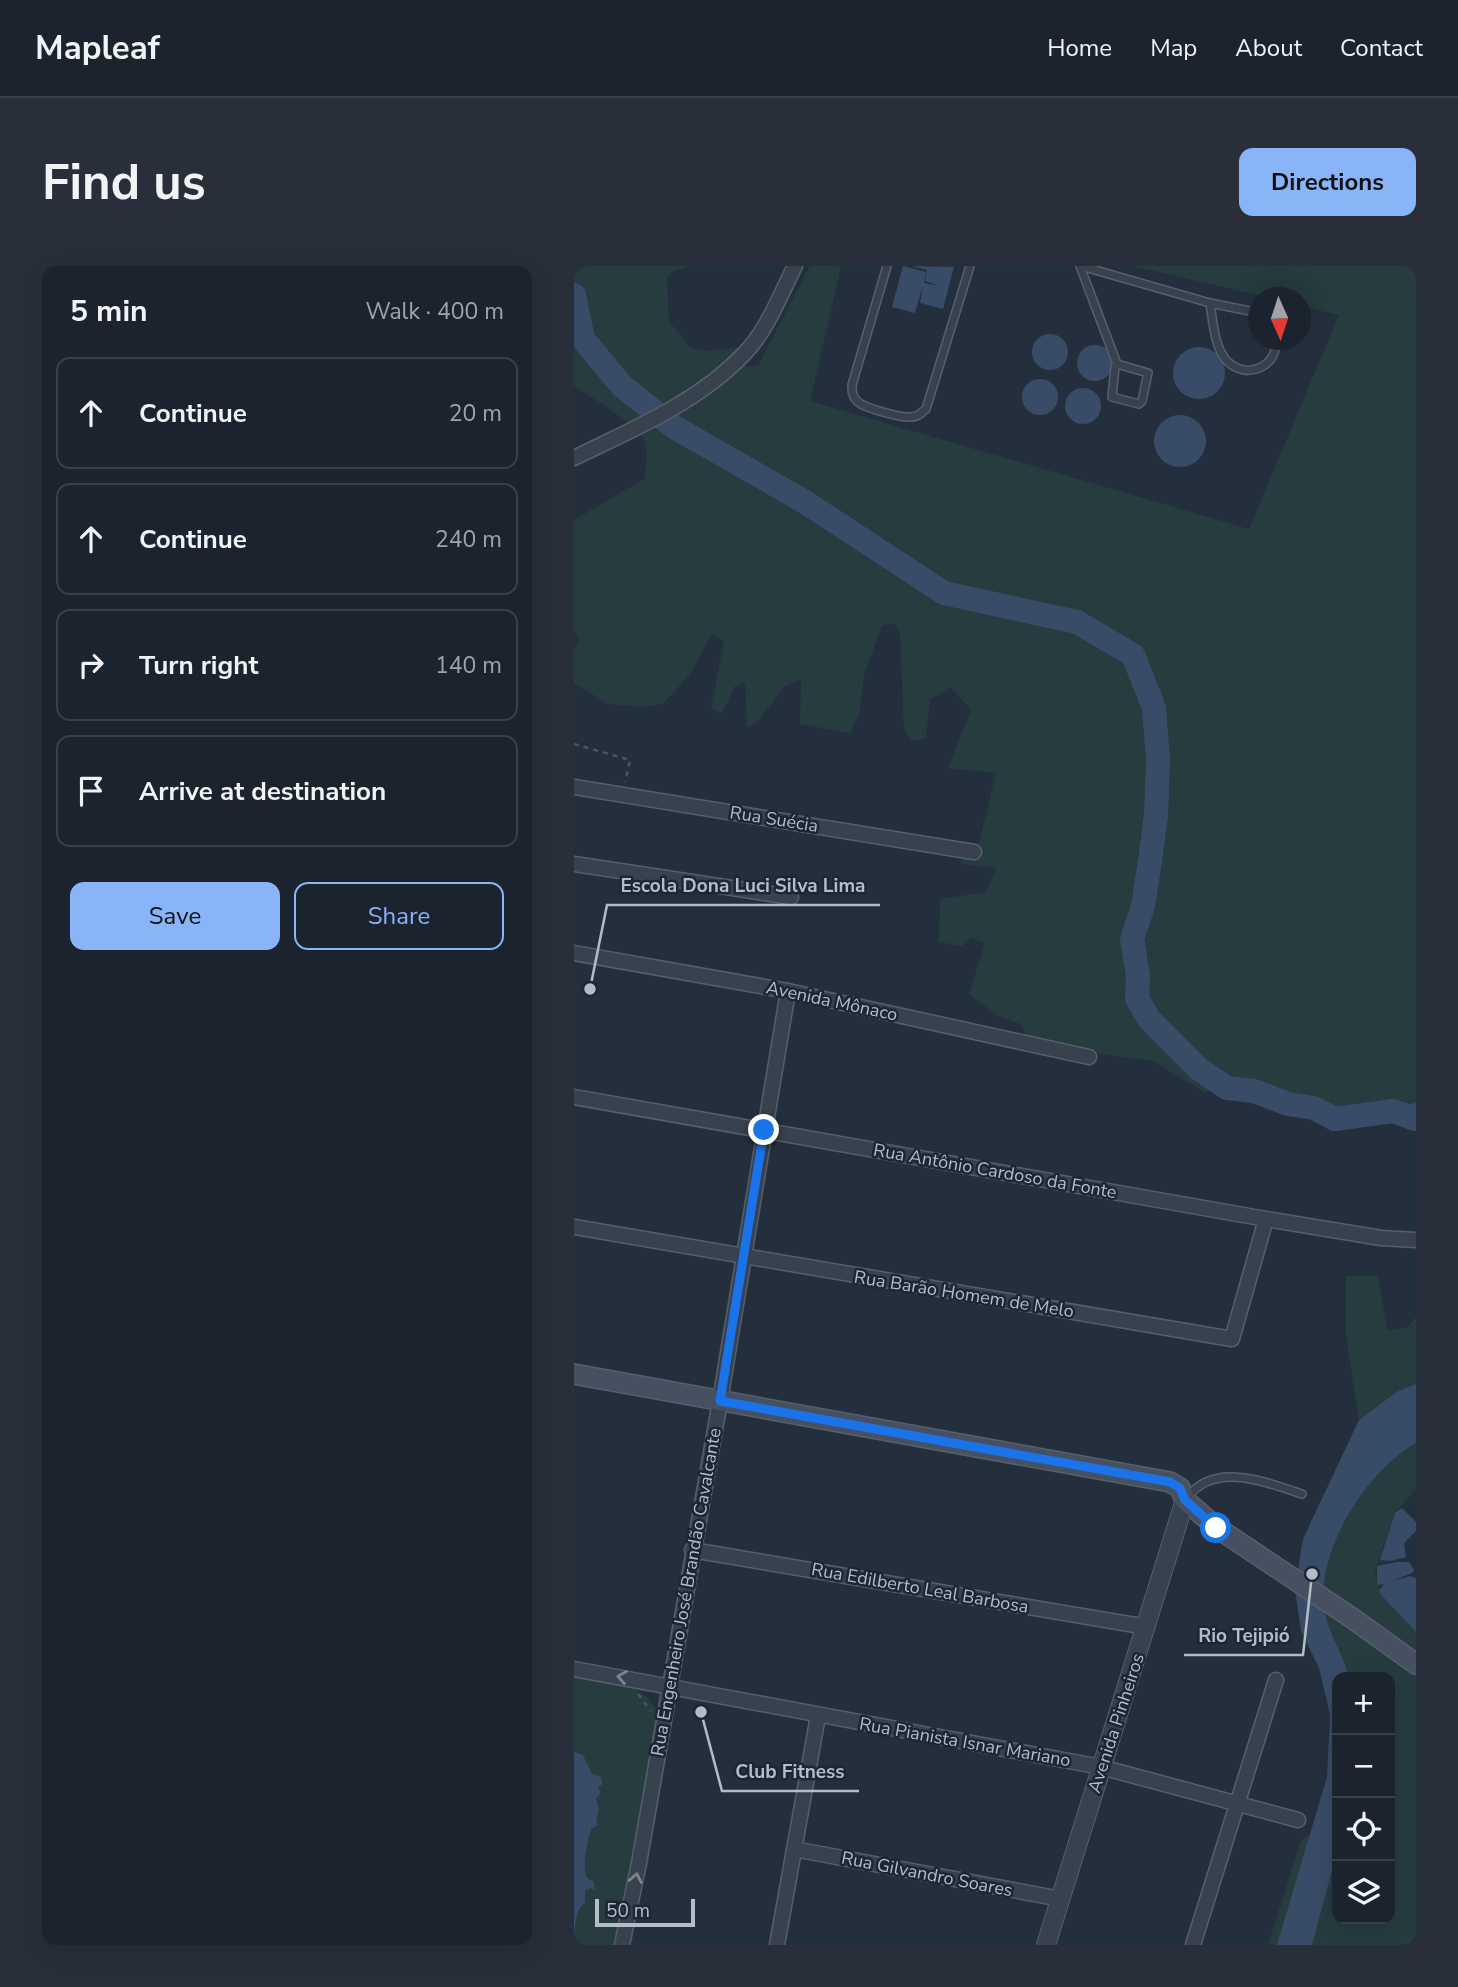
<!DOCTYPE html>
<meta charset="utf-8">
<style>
:root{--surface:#1b232e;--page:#282f3a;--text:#f1f3f6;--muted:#a0a4aa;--line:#39404a;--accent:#8ab4f8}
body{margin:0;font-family:"Nunito Sans",sans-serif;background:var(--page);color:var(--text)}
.controls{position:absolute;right:21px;bottom:21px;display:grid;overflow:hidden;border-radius:14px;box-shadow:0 7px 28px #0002}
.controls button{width:63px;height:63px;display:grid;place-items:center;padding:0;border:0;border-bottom:2px solid var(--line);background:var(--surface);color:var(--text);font:35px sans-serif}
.compass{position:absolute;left:674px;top:21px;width:63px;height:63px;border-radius:50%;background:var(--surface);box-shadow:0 7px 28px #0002;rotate:177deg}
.scale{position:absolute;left:21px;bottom:18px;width:100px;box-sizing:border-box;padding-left:7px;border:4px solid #b4bcc9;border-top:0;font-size:19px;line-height:24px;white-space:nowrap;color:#b4bcc9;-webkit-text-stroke:5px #1d2633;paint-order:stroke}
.stop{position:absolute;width:21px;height:21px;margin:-16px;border:5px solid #1a73e8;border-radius:50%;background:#fff}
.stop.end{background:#1a73e8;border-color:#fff;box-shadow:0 2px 7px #0008}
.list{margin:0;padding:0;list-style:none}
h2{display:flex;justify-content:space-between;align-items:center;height:91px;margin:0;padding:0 28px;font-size:30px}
h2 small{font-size:23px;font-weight:400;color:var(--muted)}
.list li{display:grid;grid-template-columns:46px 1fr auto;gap:21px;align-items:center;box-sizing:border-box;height:112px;margin:0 14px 14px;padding:0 14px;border:2px solid var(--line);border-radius:14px}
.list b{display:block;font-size:26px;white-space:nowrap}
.list em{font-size:23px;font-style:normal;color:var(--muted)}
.actions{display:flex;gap:14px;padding:21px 28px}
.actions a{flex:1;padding:16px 0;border:2px solid var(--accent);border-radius:14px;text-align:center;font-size:24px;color:var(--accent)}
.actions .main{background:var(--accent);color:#111}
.icon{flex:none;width:38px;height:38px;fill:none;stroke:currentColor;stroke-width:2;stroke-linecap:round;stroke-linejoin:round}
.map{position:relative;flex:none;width:842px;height:1679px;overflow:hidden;border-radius:14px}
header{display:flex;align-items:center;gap:42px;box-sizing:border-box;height:98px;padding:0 35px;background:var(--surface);border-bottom:2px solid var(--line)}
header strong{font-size:33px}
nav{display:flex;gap:38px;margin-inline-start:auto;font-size:24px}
.intro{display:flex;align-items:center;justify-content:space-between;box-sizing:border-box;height:168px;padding:0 42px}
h1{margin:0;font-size:49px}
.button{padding:18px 32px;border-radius:14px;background:var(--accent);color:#111;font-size:24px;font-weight:700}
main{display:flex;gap:42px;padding:0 42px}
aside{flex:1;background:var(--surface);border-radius:14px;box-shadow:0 7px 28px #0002}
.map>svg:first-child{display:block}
</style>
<header>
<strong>Mapleaf</strong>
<nav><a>Home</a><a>Map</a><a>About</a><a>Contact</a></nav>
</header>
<div class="intro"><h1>Find us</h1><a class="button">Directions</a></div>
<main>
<aside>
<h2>5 min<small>Walk · 400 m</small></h2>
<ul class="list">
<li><svg class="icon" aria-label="ahead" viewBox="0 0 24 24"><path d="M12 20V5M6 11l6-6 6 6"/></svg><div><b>Continue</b></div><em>20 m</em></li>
<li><svg class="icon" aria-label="ahead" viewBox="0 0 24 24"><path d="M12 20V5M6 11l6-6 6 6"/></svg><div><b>Continue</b></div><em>240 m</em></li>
<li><svg class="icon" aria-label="right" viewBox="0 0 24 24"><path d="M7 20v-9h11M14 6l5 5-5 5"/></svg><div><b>Turn right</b></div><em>140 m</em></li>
<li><svg class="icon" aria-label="arrive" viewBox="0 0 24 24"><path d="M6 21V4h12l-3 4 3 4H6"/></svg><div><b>Arrive at destination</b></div></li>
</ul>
<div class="actions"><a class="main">Save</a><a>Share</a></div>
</aside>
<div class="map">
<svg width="842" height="1679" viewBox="0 0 842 1679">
<rect width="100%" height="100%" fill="#242f3e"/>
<g fill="#263c3f">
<path d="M0,0H117L99,5L93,11L95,55L116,82L133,85L167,81L172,101L185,98L236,0H267L236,135L675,263L765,49L727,40L726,32L691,31L559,0H842V863L841,853L819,845L761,853L740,842L714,838L680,825L653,822L630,826L579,795L498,784L453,771L447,758L424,750L395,728L411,677L397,672L388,680L365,676L366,633L412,626L423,602L387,598L388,589L402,590L422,507L374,502L397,444L376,421L356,434L352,472L339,475L330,463L326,367L320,357L308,360L290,408L285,449L276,467L226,458L227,413L210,421L183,456L173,461L171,417L160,421L148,448L137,442L150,375L138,368L116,408L90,437L72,441L34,438L0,417V385L5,374L0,363V254L70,213C72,202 75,185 70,174C63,159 16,130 0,120Z"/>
<polygon points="772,1010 804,1010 813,1064 833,1062 842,1051 842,1118 824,1125 785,1154 772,1070"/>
<path d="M842,1177V1223L821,1247L801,1305L807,1329L842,1366V1679H738L763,1587V1653H816V1411H775C769,1386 750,1361 749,1334C748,1276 793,1206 842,1177Z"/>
<path d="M0,1409C30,1416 72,1415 84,1448L42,1679H0Z"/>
<polygon points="733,1570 739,1573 713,1679 694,1679 726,1577"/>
</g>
<g fill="#394c67">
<polygon points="329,0 352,6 350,17 366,20 351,15 353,4 338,0 380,1 369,43 346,37 349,19 341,47 318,41"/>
<circle cx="476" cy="86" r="18"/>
<circle cx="521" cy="97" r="18"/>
<circle cx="625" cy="107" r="26"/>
<circle cx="466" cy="131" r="18"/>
<circle cx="509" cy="140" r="18"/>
<circle cx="606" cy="175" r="26"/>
<path d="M842,1118V1177C793,1206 748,1276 749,1334C750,1361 769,1386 775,1411H763V1587L738,1679H703L753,1511L756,1449L745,1402L727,1365L721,1323L729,1273L785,1154L824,1125Z"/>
<polygon points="828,1242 842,1256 842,1265 830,1277 832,1291 816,1295 806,1294 821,1247"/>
<polygon points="823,1296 835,1296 840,1304 838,1307 816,1316 836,1310 842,1312 842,1366 807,1329 805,1325 810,1318 803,1319 803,1300"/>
<path d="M0,1486L9,1489L18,1508L27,1511L28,1518L24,1522L27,1527L22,1532L25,1545L22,1553L24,1559L17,1563C13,1576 8,1599 13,1612L20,1616L21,1625L17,1622L11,1624V1637C0,1644 1,1664 0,1679Z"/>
</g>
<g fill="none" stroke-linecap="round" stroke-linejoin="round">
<polyline stroke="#394c67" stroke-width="24" points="0,29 9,73 48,120 100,161 231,236 370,327 503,356 559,389 580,442 584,493 582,549 576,595 569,640 558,673 564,710 563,732 575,753 625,803 653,822 680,825 714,838 740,842 761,853 819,845 841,853 842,849"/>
<g stroke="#565f6c" stroke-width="10">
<g id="service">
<path d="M313,0L278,119C278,125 278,130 283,135C289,142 328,152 337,151C344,151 347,147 352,143L396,0"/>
<polyline points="506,0 543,98"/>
<polyline points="507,0 636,37"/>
<path d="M684,50L676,45L636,37C639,55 640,81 653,95C673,115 704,100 702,74"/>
<polygon points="543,98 574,107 568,135 565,138 538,131 541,101"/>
<path d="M613,1232C640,1195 692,1216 728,1228"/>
</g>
</g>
<g stroke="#565f6c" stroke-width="17">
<g id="minor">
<path d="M0,192C59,163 123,137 170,88C193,65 206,29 221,0"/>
<polyline points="0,521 400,586"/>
<polyline points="0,598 217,631"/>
<polyline points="0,687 214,725 515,791"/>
<polyline points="0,831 692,953 807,972 842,974"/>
<polyline points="0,961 658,1073 692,953"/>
<polyline points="118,1284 573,1361"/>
<polyline points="0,1403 527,1501 724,1554"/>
<polyline points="220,1583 487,1633"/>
<polyline points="48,1679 65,1597 146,1135 214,725"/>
<polyline points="203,1679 244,1450"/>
<polyline points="619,1679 702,1414"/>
</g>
</g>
<g stroke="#565f6c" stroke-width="20">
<polyline id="tertiary" points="472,1679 611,1234"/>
</g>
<g stroke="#565f6c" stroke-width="22">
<polyline id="secondary" points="0,1108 596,1216 606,1222 611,1234 642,1261 778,1352 842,1398"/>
</g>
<g stroke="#44595c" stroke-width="2.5" stroke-dasharray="5 5" stroke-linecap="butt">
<polyline points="0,478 56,494 51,516"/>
<polyline points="64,1428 77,1445"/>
</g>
<use href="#service" stroke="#38414e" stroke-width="7"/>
<use href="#minor" stroke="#38414e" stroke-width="14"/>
<use href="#tertiary" stroke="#38414e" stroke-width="18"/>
<use href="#secondary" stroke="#465061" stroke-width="19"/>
</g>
<defs><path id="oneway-chevron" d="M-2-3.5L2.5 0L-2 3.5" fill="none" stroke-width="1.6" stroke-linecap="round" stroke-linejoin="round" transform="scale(1.75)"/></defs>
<g stroke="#7c8592">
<use href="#oneway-chevron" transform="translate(48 1411) rotate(-170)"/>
<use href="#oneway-chevron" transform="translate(62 1612) rotate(-79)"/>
</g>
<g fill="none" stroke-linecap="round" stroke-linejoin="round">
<polyline stroke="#1a73e8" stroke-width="9" points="190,864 146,1135 596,1216 606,1222 611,1234 642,1262"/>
</g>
<g text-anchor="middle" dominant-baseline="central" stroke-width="5" stroke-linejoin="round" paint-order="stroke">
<g font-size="18" fill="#b4bcc9" stroke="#1d2633">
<text transform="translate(200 553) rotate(9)">Rua Suécia</text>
<text transform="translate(258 735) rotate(12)">Avenida Mônaco</text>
<text transform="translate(421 905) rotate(10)">Rua Antônio Cardoso da Fonte</text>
<text transform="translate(390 1028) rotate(9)">Rua Barão Homem de Melo</text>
<text transform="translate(346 1322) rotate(10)">Rua Edilberto Leal Barbosa</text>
<text transform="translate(112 1326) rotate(-80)">Rua Engenheiro José Brandão Cavalcante</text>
<text transform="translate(542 1457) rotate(-72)">Avenida Pinheiros</text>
<text transform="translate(391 1476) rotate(10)">Rua Pianista Isnar Mariano</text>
<text transform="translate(353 1608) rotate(11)">Rua Gilvandro Soares</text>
</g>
</g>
<path fill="none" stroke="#b4bcc9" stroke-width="2.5" d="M16 723L33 639H306M738 1308L729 1389H610M127 1446L148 1525H285"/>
<g fill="#b4bcc9" stroke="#1d2633" stroke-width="2.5">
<circle cx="16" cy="723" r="7"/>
<circle cx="738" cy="1308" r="7"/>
<circle cx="127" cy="1446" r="7"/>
</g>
<g font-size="19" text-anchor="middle" font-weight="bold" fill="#b4bcc9" stroke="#1d2633" stroke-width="5" stroke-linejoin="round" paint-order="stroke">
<text x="169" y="626">Escola Dona Luci Silva Lima</text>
<text x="670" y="1376">Rio Tejipió</text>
<text x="216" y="1512">Club Fitness</text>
</g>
</svg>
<div class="controls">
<button>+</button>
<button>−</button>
<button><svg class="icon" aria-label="locate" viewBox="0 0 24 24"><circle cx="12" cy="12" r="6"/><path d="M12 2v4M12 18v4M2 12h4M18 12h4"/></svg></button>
<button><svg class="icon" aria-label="layers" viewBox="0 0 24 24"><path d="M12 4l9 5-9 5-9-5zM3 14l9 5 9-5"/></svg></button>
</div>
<svg class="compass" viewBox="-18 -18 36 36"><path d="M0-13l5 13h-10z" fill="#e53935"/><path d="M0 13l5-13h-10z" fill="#a0a4aa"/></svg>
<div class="scale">50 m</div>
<div class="stop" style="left:642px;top:1262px"></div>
<div class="stop end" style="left:190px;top:864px"></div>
</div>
</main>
